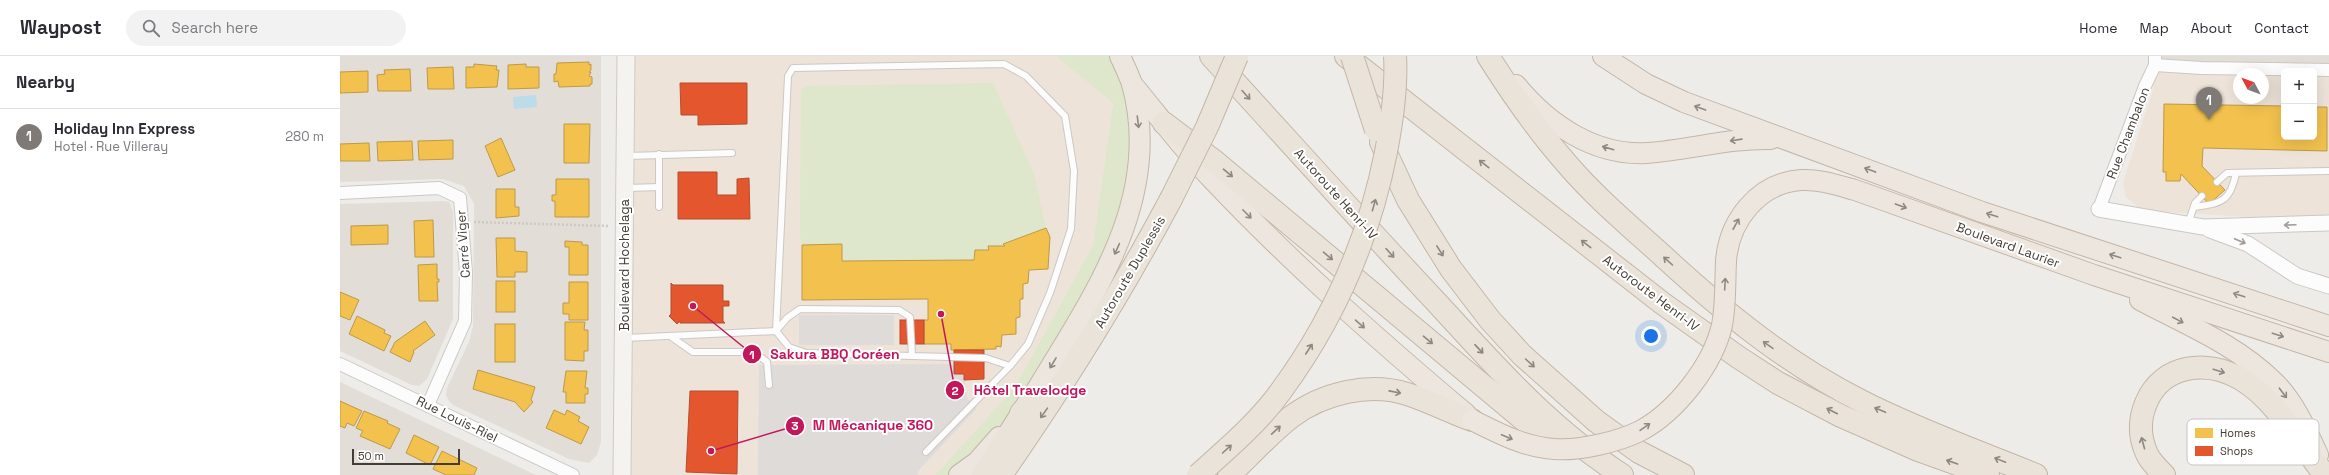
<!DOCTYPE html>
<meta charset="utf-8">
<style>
:root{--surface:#fff;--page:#f2f2f3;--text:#2b2b33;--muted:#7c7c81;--line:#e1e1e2;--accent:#7f7a75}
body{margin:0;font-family:"Space Grotesk",sans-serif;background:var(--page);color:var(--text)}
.controls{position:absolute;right:12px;top:12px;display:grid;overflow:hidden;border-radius:6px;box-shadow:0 4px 16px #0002}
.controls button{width:36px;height:36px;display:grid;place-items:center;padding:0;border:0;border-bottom:1px solid var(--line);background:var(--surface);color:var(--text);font:20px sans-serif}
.compass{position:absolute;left:1893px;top:12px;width:36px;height:36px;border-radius:50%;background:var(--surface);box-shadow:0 4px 16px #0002;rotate:311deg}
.scale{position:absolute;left:12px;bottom:10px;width:108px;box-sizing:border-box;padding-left:4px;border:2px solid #433d36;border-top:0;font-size:11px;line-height:14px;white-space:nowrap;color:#433d36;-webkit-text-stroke:3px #fff;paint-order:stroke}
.you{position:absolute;left:1311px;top:280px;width:14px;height:14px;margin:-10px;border:3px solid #fff;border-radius:50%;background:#1a73e8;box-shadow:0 0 0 6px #1a73e833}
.badge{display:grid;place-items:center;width:26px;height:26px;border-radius:50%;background:var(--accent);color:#fff;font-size:13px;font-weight:700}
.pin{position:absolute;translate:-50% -33px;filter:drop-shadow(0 1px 2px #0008)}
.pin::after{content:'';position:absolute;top:21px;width:14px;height:12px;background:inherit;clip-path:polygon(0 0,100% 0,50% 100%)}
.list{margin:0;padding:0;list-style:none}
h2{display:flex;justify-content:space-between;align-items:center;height:52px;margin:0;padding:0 16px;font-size:17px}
h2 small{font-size:13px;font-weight:400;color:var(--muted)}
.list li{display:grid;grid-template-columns:26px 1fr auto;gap:12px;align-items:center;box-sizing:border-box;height:56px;padding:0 16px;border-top:1px solid var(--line)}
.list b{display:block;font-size:15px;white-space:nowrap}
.list p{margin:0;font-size:13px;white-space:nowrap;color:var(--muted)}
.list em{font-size:13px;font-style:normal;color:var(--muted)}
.icon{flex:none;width:22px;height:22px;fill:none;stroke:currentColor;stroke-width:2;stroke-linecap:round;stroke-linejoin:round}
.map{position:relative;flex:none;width:1989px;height:419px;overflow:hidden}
header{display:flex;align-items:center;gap:24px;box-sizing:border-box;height:56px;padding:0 20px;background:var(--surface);border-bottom:1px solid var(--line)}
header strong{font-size:19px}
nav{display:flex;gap:22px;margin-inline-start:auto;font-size:14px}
.search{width:280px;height:36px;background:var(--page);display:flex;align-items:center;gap:10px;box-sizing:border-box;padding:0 14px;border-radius:22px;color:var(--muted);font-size:15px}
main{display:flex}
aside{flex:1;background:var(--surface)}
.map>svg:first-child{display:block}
</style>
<header>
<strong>Waypost</strong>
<div class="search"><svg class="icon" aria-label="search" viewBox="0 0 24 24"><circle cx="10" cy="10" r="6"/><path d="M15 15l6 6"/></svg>Search here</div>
<nav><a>Home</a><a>Map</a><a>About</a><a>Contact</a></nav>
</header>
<main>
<aside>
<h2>Nearby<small></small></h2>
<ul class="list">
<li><span class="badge">1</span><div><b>Holiday Inn Express</b><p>Hotel · Rue Villeray</p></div><em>280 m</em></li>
</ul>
</aside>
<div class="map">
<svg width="1989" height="419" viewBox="0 0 1989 419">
<rect width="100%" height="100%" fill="#eeece9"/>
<g fill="#e2ddd6">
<polygon points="0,0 261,0 261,386 257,399 249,407 229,403 113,349 109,345 106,339 107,332 129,286 133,270 134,148 124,130 103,123 0,126"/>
<polygon points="1815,0 1989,0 1989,14 1815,9"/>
<polygon points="103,145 109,146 113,156 113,263 87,323 79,330 72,329 0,295 0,148"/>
<polygon points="0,326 196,419 0,419"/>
</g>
<g fill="#ede3d9" fill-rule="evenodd">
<polygon points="286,0 716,0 773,46 753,189 675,331 595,419 282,419"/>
<path d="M1815,9L1989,14V160L1924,162L1826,156L1799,152L1785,140L1783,126L1813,33ZM1944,15H1974V81H1944ZM1899,18H1923V42H1899Z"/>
</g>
<g fill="#dee6cb">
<polygon points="716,0 780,0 792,28 790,158 690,345 619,419 595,419 675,331 753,189 773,47"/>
<polygon points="653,27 694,118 706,172 664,187 665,190 649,190 649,194 635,194 634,204 502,205 502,188 462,189 460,180 461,34 467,30"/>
</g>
<g fill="#dedbd9">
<rect x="459" y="259" width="95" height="30"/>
<polygon points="614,308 614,318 624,318 627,342 637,352 578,415 578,419 418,419 419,309"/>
</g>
<polygon fill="#bcdce9" points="196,39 197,51 174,53 173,41"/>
<g fill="#f2c14e" stroke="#be9947">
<polygon points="249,6 249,9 251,8 251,14 249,16 251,16 249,20 252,21 252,28 250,28 250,30 219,31 218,25 214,26 214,18 216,18 217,7"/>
<polygon points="134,8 157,10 156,14 159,14 157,31 126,32 126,11 134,11"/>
<polygon points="186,8 186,11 199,11 199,32 168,33 168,9"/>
<polygon points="113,11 114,33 88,33 87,12"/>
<polygon points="70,13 71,35 38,35 37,19 45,18 44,14"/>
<polygon points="28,15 28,36 0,37 0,16"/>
<polygon points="1824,48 1944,50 1944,81 1974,81 1974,51 1987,51 1987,95 1863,92 1862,110 1885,134 1869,148 1841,118 1840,125 1826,125 1826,116 1823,116"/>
<polygon points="224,68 250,68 249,107 224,107"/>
<polygon points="161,82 175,114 158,121 145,90"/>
<polygon points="113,84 113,103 79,104 78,85"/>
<polygon points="72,85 73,104 38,105 37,86"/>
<polygon points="29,87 30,105 0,105 0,88"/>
<polygon points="216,123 249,123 249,161 215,161 215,145 212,145 212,139 216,139"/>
<polygon points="156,133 175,133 175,151 179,151 179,160 156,162"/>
<polygon points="93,164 94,201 75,201 74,165"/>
<polygon points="48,169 48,188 11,189 11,170"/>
<polygon points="706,172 710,181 708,213 689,214 688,227 683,228 683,243 680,243 680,261 676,262 676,278 662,279 661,291 656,290 656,293 611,294 611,288 584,288 584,264 588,264 588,243 462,244 462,189 502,188 502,205 634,204 635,194 649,194 648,190 665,190 663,188"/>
<polygon points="156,182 175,182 175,195 187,196 187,216 175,216 175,221 157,221"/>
<polygon points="225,185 242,186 242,189 248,189 248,219 229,219 229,191 225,191"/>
<polygon points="97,208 97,223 99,223 99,226 97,226 98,245 79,245 78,209"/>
<rect x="156" y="225" width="19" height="31"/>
<polygon points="229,226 248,226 248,264 229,264 229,258 223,258 223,247 229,247"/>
<polygon points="0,236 19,244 10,264 0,260"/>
<polygon points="17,260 45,274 44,277 51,280 44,295 9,278"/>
<polygon points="85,265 95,279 73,295 74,296 70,306 50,296 55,286"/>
<polygon points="225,266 245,266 244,274 248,274 248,295 244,295 244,305 225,304"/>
<rect x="155" y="268" width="20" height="38"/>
<polygon points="138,314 195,331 191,344 193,346 184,356 175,346 133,333"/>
<polygon points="226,315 247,315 245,332 248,332 248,338 245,338 245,347 226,347 226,336 223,336"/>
<polygon points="0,345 22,355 14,370 7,367 5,372 0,370"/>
<polygon points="214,354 225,359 227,354 240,361 238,365 249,371 241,388 206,372"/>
<polygon points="24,355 48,365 47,367 60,373 50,393 20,380 23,375 16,372"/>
<polygon points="74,379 99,391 90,409 66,397"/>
<polygon points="102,395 137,412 134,419 106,419 93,413"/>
</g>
<g fill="#e4572e" stroke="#b44f30">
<polygon points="340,27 407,27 407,68 358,69 358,59 341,59"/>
<polygon points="338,116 377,116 377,139 397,139 397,123 409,122 410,163 338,163"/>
<polygon points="331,227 333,229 383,229 383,245 389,245 389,250 383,250 383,265 385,267 340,267 340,265 337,268 329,260 332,257 331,258"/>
<rect x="560" y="264" width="24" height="24"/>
<polygon points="614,294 644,294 644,323 624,324 624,318 614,318"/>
<polygon points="350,335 398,335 397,418 346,416"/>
</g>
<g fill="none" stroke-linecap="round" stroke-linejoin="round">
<g stroke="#cbc8c5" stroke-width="8">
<g id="service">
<polyline points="287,100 392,97"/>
<polyline points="1877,126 1887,117 1989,115"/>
<polyline points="287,132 319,131"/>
<polyline points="319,151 319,98"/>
<path d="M1854,151C1881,147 1890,147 1896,117"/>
<polyline points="1848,168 1855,147 1862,140"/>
<polyline points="330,280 353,296 414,296 427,306 429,329"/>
<polyline points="285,282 436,275 447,262 460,253 559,254 570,261 572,300 466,297 449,291 436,275 448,20 453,12 664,8 686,20 725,60 734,115 731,173 710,237 688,288 670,310 646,302 572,300"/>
<polyline points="586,396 670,310"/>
</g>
</g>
<g stroke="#cbc8c5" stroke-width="14">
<g id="minor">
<polyline points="1815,9 1861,12 1989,14"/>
<polyline points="0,137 99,132 120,142 126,216 125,265 88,349"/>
<polyline points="1759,153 1805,30 1815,9 1815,0"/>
<polyline points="0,308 233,419"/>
</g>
</g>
<g stroke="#cbc8c5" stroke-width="17">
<g id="tertiary">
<polyline points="1759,153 1863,171 1989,167"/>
<polyline points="1870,174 1908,188 1957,220 1989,230"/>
</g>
</g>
<g stroke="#cfcbc3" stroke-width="19">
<polyline id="secondary" points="282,419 286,0"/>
</g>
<g stroke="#c4b6a6" stroke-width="22">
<g id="trunk">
<polyline points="1263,0 1306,28 1344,46 1642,156 1989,270"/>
<path d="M792,28C818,59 842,92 870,121C950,206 1037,283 1126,358"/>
<path d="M1176,29C1208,68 1254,100 1307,97C1349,94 1389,82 1431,83"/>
<path d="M1386,205C1389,165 1418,127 1461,124C1479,123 1497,129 1515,134L1754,219L1989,296"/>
<path d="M1800,244C1845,268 1897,289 1934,326C1954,345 1967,375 1978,399"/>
<path d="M680,357L690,345C747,249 825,146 792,28C789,19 784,9 780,0"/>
<polyline points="619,419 637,406 659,381"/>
</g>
</g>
<g stroke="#c4b6a6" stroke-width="24">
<g id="motorway">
<path d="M871,0C947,83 1022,167 1099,249C1156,311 1210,373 1282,419"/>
<polyline points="1006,0 1322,247 1398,301 1438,327 1501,360 1578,394 1648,419"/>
<path d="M1148,0C1172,38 1197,74 1227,108C1256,142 1291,171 1324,201C1385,257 1449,309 1523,346C1578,374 1640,396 1696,419"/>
<polyline points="824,67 873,104 1190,369 1221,392"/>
<polyline points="1041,86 1068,144 1111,213 1150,264 1182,299 1256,365 1299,396 1343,419"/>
<polyline points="643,419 690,345"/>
<path d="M661,419C723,330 780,239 831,143"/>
<path d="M889,419C910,400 929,378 951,361C983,337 1029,326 1067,338C1089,345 1110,356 1132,364"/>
<path d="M1824,419C1818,413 1810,405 1807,398C1799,381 1799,364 1806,347C1822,308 1867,303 1901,323C1937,345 1959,387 1985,419"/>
</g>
</g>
<polyline stroke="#cccac6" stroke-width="2.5" stroke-dasharray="2 2" stroke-linecap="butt" points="134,166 269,170"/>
<use href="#service" stroke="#fcfcfc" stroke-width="6"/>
<use href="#minor" stroke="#fcfcfc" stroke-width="12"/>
<use href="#tertiary" stroke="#fcfcfc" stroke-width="15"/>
<use href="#secondary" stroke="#f5f3ef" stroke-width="17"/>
<use href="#trunk" stroke="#ece6df" stroke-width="20"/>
<use href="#motorway" stroke="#e9e3da" stroke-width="22"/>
<g stroke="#c4b6a6" stroke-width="22" stroke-linecap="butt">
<path id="trunk-bridge" d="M1132,364C1158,377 1184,391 1214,393C1239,395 1278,386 1300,375C1336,356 1373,309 1382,269C1386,249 1385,225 1386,205"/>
</g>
<g stroke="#c4b6a6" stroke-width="24" stroke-linecap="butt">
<g id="motorway-bridge">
<polyline points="1012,0 1036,74"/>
<polyline points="831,143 867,71 897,0"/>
<path d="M858,419C887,393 918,367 941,335C993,264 1029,183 1046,96C1052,65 1057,32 1055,0"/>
</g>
</g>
<use href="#trunk-bridge" stroke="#ece6df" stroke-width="20"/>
<use href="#motorway-bridge" stroke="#e9e3da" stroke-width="22"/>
</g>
<defs><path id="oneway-shaft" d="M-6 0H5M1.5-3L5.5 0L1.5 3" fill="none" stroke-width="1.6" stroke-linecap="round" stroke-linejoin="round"/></defs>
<g stroke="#8e8880">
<use href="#oneway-shaft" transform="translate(906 39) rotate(48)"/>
<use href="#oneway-shaft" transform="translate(1144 108) rotate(-142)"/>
<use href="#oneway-shaft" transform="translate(888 117) rotate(40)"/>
<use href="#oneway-shaft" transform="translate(1034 149) rotate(-74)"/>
<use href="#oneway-shaft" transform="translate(1246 188) rotate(-142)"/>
<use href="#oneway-shaft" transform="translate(1100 195) rotate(58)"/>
<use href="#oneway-shaft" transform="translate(1050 197) rotate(48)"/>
<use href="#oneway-shaft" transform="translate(988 200) rotate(40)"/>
<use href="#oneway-shaft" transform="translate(1328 205) rotate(-138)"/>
<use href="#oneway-shaft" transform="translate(1088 284) rotate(40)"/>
<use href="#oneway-shaft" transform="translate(1428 289) rotate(-145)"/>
<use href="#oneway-shaft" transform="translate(969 293) rotate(-57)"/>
<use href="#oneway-shaft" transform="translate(1139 293) rotate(47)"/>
<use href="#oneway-shaft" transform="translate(1190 307) rotate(42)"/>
<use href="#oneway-shaft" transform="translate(1879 315) rotate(18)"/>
<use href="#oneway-shaft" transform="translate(1055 336) rotate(11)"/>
<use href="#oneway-shaft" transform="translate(1540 354) rotate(-157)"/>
<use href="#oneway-shaft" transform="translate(1492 355) rotate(-153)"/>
<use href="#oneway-shaft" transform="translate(704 357) rotate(125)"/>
<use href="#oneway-shaft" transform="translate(936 374) rotate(-43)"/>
<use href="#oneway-shaft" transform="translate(1803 387) rotate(-105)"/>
<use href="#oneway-shaft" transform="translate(887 393) rotate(-42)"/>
<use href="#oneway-shaft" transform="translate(1660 404) rotate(-158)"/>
<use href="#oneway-shaft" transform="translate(1612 406) rotate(-161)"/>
</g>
<g stroke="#8f8982">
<use href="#oneway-shaft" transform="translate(1360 52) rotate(-160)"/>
<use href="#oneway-shaft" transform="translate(798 66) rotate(83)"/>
<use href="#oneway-shaft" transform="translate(1396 84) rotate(172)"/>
<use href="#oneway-shaft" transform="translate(1268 92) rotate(-164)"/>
<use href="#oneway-shaft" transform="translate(1530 114) rotate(-160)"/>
<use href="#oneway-shaft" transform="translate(1561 150) rotate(20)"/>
<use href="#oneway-shaft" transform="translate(907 158) rotate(45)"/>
<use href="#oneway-shaft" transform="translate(1652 159) rotate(-162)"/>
<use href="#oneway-shaft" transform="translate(1396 168) rotate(-61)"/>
<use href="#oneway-shaft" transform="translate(777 193) rotate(114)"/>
<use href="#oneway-shaft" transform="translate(1775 200) rotate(-162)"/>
<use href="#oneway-shaft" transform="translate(1385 228) rotate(-87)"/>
<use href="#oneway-shaft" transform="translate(1899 239) rotate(-162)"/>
<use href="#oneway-shaft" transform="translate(1838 264) rotate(28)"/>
<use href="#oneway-shaft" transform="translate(1020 268) rotate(41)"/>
<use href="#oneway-shaft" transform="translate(1938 279) rotate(18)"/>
<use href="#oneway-shaft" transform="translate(713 307) rotate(121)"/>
<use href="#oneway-shaft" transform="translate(1943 337) rotate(53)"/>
<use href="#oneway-shaft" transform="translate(1305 371) rotate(-35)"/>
<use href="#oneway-shaft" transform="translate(1167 381) rotate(23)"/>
</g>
<g stroke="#a09c99">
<use href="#oneway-shaft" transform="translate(1950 169) rotate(178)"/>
<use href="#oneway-shaft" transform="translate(1900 185) rotate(23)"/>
</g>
<g text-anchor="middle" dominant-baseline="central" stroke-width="4" stroke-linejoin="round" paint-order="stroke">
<g font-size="13" fill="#433d36" stroke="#fff">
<text transform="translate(1788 77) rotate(-69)">Rue Chambalon</text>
<text transform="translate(996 138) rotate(48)">Autoroute Henri-IV</text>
<text transform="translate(123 188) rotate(-94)">Carré Viger</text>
<text transform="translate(1668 189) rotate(20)">Boulevard Laurier</text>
<text transform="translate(284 209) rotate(-90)">Boulevard Hochelaga</text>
<text transform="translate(790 216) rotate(-60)">Autoroute Duplessis</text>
<text transform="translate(1311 237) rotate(37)">Autoroute Henri-IV</text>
<text transform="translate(117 363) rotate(26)">Rue Louis-Riel</text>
</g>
</g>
<rect x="1847" y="363" width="132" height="46" rx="6" fill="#fff" stroke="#c7c5c3" stroke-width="1"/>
<rect x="1855" y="372" width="18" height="10" fill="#f2c14e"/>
<rect x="1855" y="390" width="18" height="10" fill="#e4572e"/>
<g font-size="11" fill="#433d36">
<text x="1880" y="381">Homes</text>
<text x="1880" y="399">Shops</text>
</g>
<path fill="none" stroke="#c2185b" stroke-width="1.5" d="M353 250L412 298M601 258L615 334M371 395L455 370"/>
<g fill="#c2185b" stroke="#fff" stroke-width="1.5">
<circle cx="353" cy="250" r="4"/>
<circle cx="601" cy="258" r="4"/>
<circle cx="371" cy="395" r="4"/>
<circle cx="412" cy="298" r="10"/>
<circle cx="615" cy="334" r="10"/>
<circle cx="455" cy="370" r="10"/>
</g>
<g font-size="12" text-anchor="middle" font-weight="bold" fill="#fff">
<text x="412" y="303">1</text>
<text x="615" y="339">2</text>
<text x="455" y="374">3</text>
</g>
<g font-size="14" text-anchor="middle" font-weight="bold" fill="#c2185b" stroke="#fff" stroke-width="4" stroke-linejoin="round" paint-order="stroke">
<text x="495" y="303">Sakura BBQ Coréen</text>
<text x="690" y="339">Hôtel Travelodge</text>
<text x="533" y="374">M Mécanique 360</text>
</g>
</svg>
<div class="controls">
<button>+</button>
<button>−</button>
</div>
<svg class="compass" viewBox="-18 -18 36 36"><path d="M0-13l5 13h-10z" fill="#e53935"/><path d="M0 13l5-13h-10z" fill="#7c7c81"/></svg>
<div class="scale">50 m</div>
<div class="you"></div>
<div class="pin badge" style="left:1869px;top:64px">1</div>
</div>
</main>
